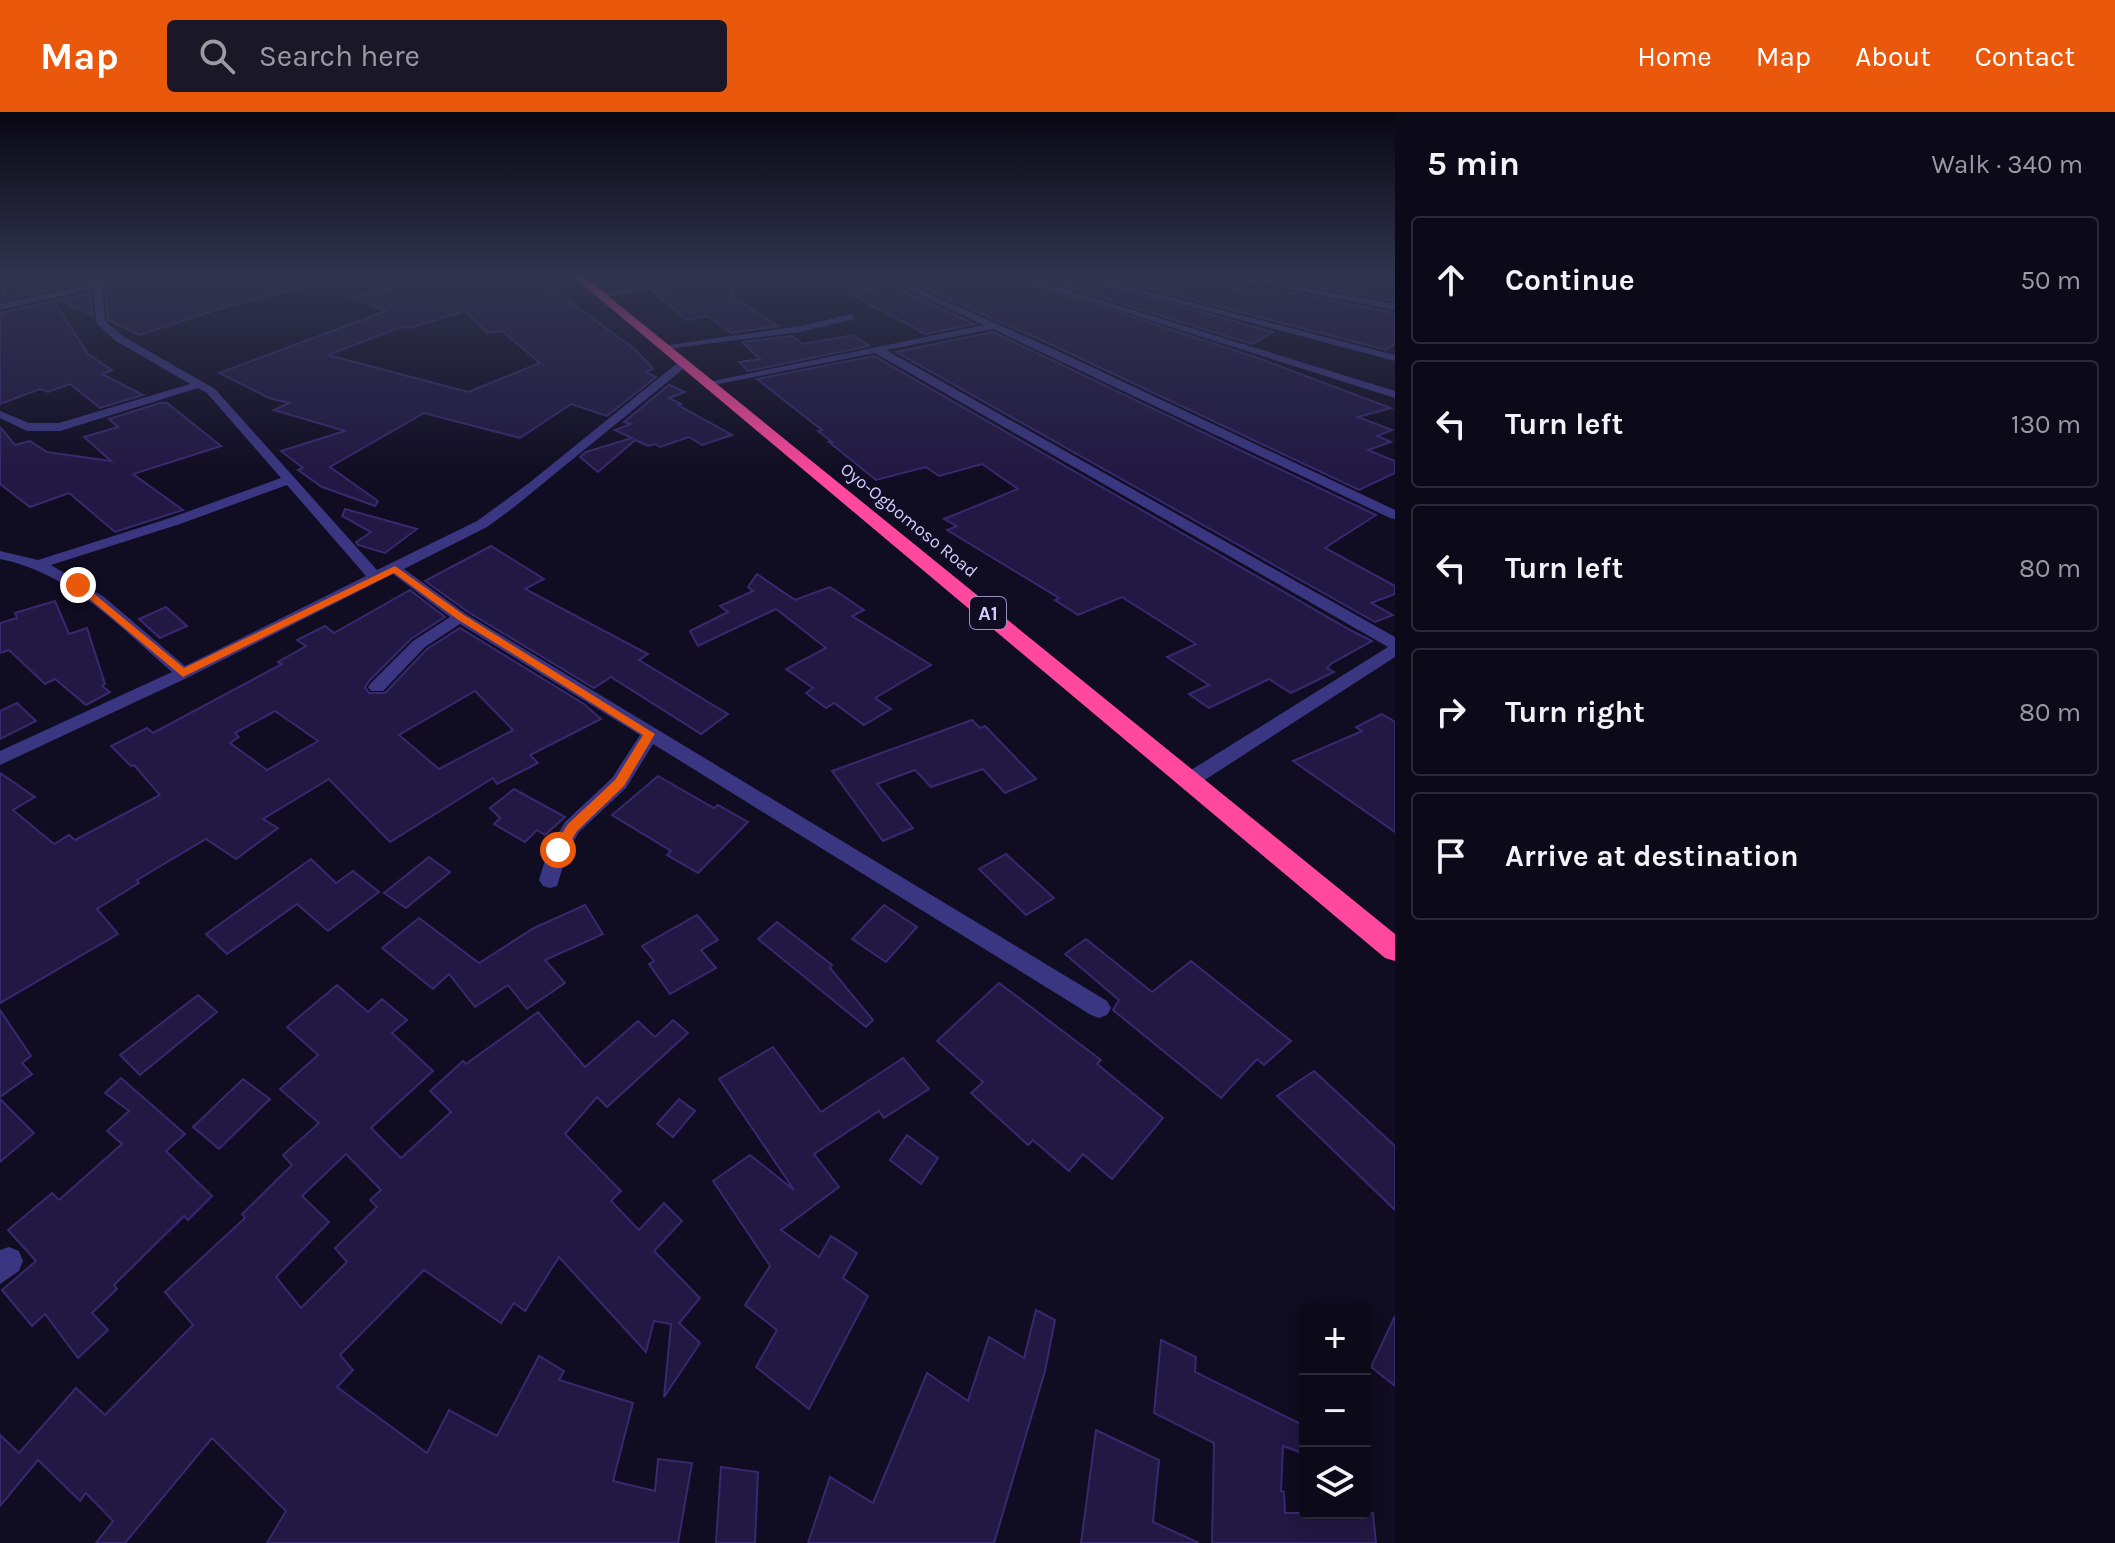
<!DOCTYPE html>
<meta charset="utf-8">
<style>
:root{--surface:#0c0919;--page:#1a1726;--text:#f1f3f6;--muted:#9a9aa2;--line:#2c2a38;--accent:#ea580c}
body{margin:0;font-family:Karla,sans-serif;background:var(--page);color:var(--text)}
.controls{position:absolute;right:24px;bottom:24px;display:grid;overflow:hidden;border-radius:8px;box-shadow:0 4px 20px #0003}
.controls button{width:72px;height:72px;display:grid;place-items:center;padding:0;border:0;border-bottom:2px solid var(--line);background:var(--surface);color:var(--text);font:40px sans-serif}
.stop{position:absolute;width:24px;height:24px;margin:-18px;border:6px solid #ea580c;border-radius:50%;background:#fff}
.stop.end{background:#ea580c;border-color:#fff;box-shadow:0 2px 8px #0008}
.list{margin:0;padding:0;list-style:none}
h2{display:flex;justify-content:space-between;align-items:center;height:104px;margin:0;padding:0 32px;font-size:34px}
h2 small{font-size:26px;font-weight:400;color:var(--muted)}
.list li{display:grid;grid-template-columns:52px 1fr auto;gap:24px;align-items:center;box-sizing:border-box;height:128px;margin:0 16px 16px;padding:0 16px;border:2px solid var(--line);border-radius:8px}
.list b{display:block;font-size:30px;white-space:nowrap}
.list em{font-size:26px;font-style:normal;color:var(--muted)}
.icon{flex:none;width:44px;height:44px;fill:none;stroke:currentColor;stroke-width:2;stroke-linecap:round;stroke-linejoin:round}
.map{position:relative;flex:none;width:1395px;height:1431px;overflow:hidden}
header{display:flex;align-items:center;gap:48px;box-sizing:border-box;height:112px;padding:0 40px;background:var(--accent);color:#fff}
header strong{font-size:38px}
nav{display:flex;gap:44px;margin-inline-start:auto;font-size:28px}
.search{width:560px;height:72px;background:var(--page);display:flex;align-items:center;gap:20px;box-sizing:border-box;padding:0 28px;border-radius:8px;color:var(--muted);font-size:30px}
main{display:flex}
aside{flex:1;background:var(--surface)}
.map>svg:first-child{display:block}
</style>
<header>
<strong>Map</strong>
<div class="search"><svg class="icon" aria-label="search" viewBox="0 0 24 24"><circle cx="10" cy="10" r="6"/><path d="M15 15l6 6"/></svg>Search here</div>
<nav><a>Home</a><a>Map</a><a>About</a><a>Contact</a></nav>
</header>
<main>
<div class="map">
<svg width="1395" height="1431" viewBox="0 0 1395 1431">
<rect width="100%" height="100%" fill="#100c21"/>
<g fill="#211843" stroke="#38296f" stroke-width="2" fill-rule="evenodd">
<polygon points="9,166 105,166 0,189"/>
<polygon points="138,166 313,166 314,172 232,193 139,223 108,208 105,177"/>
<path d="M437,166H537L636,238L653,257L646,260L656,265L607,304L571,292L520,326L424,301L330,355L378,389L375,394L322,375L298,358L303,356L281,339L345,319L274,298L289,291L269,286L219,261L386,199L352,185ZM465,199L487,221L502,219L540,251L468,280L328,243L404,214L410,216Z"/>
<polygon points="706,166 732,166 733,184 778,214 731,221 708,204 687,208 652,179"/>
<polygon points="1013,166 1258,246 1391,296 1358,305 1392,318 1377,324 1391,330 1368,338 1395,349 1395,361 1359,378 1061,237 904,167"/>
<polygon points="1039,166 1080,166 1273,220 1252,232"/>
<polygon points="1109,166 1191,166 1254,181 1263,177 1285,183 1289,180 1395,201 1395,232 1386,238"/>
<polygon points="1300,166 1395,168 1395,189 1299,172"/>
<polygon points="884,170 975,212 925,222 847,180 874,176 868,172"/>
<polygon points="90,181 93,203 59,188"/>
<polygon points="54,189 88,242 112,258 102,262 143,283 100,296 70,272 48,280 40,277 0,292 0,201"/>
<polygon points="993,220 1376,403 1325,436 1395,474 1395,482 1371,491 1393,503 1375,510 896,240"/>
<polygon points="853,223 869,234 748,259 739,250 760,247 742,230 792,224 803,232"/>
<polygon points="874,244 1352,519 1372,529 1332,551 1327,556 1334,560 1291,581 1269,567 1209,596 1189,582 1209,573 1167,545 1196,532 1122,485 1078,503 1055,488 1059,486 947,418 957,414 944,407 1018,377 982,352 939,364 926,355 876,368 829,330 832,330 818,319 822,318 757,267"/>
<polygon points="669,273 685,280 669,286 681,292 678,293 732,323 702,333 689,325 660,335 655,332 648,334 635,328 598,360 580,345 586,340 632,326 615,318 631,312 624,310"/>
<polygon points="160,291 167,291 221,334 133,362 183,398 115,420 69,381 30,395 0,372 0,315 15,333 30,329 47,340 111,349 84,325 118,315 109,307"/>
<polygon points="345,397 417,417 385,441 358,433 356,430 371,420 342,404"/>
<polygon points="491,434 544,467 525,477 648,542 639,548 728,602 701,622 611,565 594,576 468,500 425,469"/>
<polygon points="757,462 795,488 830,475 864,498 852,504 931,553 875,586 891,597 864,613 834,591 826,596 806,581 813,576 786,557 826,536 776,497 698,534 690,519 728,500 720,494 753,479 748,475"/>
<path d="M410,478L445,505L411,527L369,569L365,575L369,581H385L427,537L460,516L584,592L601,607L530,643L538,651L497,672L493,666L390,730L329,667L263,707L278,716L236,747L206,727L137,768L139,771L97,797L118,822L0,891V661L35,685L13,698L54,732L69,723L75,728L160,683L134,653L131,654L111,634L147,616L153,621L282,552L278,550L306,534L297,528L325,514L334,521ZM475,579L513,618L439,657L399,623ZM275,599L318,629L267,658L230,631L239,625L235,621Z"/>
<polygon points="55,489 69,522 87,516 105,572 102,574 110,580 86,593 55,567 45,572 9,538 0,541 0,511 17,506 15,501"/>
<polygon points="166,495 187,514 160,526 139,507"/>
<polygon points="17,591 36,609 0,627 0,599"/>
<polygon points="1382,602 1395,610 1395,720 1293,649 1362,619 1356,615"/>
<polygon points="972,608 980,616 985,614 1036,667 1005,681 983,657 931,675 915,658 877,672 913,716 883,729 832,659"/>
<polygon points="658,664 714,696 718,693 748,710 698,761 667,743 671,739 612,703"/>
<polygon points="514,677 565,705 545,723 537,718 525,730 494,712 500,706 490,696"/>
<polygon points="1006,742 1054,786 1026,803 979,757"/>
<polygon points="429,745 450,760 406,796 384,781"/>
<polygon points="311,747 336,771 353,759 379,780 328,819 297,792 227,842 206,822"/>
<polygon points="585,793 603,822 545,848 565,871 527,897 508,873 475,895 449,862 433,877 382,836 419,806 479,851 534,816"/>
<polygon points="884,793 917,815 886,850 852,827"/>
<polygon points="697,803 718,828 701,838 716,856 670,882 649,852 654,849 642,834"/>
<polygon points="777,810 832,853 830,856 873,908 866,915 758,827"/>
<polygon points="1086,827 1152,880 1191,849 1291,929 1264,953 1257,947 1221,986 1113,898 1119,888 1065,842"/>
<polygon points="999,871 1101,948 1097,952 1163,1006 1112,1067 1083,1042 1069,1059 1033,1028 1028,1033 971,981 983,970 937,929"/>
<path d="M337,873L368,900L382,887L407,908L392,921L433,959L371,1016L401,1046L451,1000L430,979L463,949L466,952L538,900L585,955L638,909L655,925L673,908L688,921L607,995L597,985L565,1022L621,1079L611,1089L639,1118L664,1091L682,1109L654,1139L700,1186L679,1211L700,1231L664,1285L671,1212L654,1209L646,1240L559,1145L525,1199L514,1191L501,1211L424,1158L340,1243L353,1258L337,1275L427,1341L449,1298L497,1324L539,1244L564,1259L559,1268L633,1291L613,1369L655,1379L658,1347L692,1351L678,1431H267L286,1399L212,1326L125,1431H96L113,1409L86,1381L80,1389L38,1348L0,1394V1323L19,1341L76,1276L105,1303L193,1213L165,1180L245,1106L242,1102L292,1053L283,1043L319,1011L280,977L318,943L287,915ZM346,1042L381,1078L370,1088L377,1095L335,1136L347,1150L301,1196L276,1165L329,1110L302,1084Z"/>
<polygon points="198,883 217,900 140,963 120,943"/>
<polygon points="0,898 31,944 22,951 32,962 0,985"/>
<polygon points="773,935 821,1000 903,946 929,977 884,1006 879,999 814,1042 839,1075 781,1118 819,1145 831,1124 857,1141 843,1166 868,1184 809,1297 756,1255 777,1218 745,1193 770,1154 713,1069 750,1043 794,1078 719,967"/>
<polygon points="1314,959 1395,1034 1395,1098 1277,984"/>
<polygon points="121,966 185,1022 166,1039 212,1084 188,1108 184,1104 114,1173 117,1177 92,1201 108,1218 78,1246 45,1202 32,1214 2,1178 36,1149 8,1118 52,1081 59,1088 122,1032 107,1019 129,999 105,981"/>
<polygon points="243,967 270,987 219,1037 193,1015"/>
<polygon points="0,987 34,1021 0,1050"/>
<polygon points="679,987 695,999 673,1025 657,1012"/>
<polygon points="907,1023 938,1046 921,1072 890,1048"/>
<polygon points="1036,1198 1055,1208 1045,1259 994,1431 808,1431 830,1365 873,1391 927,1261 968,1289 989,1225 1024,1246"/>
<polygon points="1395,1204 1395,1274 1371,1255"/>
<polygon points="1161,1228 1196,1245 1195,1260 1305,1314 1305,1342 1283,1334 1281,1379 1284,1380 1285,1401 1373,1401 1376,1431 1212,1431 1214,1331 1154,1301"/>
<polygon points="1096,1318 1159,1348 1153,1410 1199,1431 1081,1431"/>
<polygon points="721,1355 758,1360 755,1431 716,1431"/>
</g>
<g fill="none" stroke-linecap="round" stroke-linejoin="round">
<g fill="#3a3682" fill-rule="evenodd">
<polygon points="0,166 6,166 0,175"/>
<path d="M119,166H135L102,175L105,209L124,225L215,277L377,458L477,409L529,371L680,249H688V253L513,396L487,415L404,457L466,502L1107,889L1111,896L1107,903L1099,906L1091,903L653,632L626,676L579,720L568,739L557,774L550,776L543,774L539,768L548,738L565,710L612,666L640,623L460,512L425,535L383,579H371L368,575L371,571L413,529L450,505L393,462L189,565L0,653V639L172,560C119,514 70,461 0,447V439L38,448L170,406L281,366L207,281L198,276L60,319H27L0,306V299L29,311H59L190,272L116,229L97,212L93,177L0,198V192ZM287,373L366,464L185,554L104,485L51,453L180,412Z"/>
<polygon points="684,166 703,166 600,186 595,183"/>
<polygon points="883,166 894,166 1060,240 1395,398 1395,407 1390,406 993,217 886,238 1395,525 1395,545 1197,673 1183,673 1180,668 1183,663 1388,535 875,241 708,274 703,271 984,213"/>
<polygon points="1016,166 1029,166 1395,279 1395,286"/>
<polygon points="1083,166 1097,166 1395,243 1395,249"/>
<polygon points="1231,166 1249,166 1395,192 1395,198"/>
<polygon points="852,202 855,207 800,220 667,237 662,234 800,214"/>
<polygon points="9,1135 19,1139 23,1149 19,1159 0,1172 0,1138"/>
</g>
<polygon fill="#ff489e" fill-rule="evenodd" points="575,166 586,166 1395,822 1395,849 1385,846"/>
</g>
<linearGradient id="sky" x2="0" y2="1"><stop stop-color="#090712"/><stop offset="0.45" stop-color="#31344e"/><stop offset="1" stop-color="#31344e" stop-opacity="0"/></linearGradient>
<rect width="1395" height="366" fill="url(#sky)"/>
<polygon fill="#ea580c" points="395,454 464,503 655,622 624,674 577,719 563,742 558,743 551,738 568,712 615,668 643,623 457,507 394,461 183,565 73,473 81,471 184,556"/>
<g text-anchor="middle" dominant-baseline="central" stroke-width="6" stroke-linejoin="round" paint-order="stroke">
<g font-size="18" fill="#d3cdff" stroke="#100c21">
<text transform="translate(909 408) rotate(39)">Oyo-Ogbomoso Road</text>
</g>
<rect fill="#100c21" stroke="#9893bc" stroke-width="2" x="970" y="485" width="36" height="32" rx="6"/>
<g font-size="20" font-weight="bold" fill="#d3cdff">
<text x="988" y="501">A1</text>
</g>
</g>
</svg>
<div class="controls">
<button>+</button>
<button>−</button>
<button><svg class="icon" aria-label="layers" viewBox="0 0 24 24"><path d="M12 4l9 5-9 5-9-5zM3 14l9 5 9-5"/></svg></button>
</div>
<div class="stop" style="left:558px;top:738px"></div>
<div class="stop end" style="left:78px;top:473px"></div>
</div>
<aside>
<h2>5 min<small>Walk · 340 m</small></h2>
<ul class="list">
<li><svg class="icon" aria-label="ahead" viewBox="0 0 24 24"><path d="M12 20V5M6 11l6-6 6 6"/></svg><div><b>Continue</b></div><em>50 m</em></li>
<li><svg class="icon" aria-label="left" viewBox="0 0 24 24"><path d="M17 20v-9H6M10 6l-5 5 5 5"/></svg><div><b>Turn left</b></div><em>130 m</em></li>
<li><svg class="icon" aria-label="left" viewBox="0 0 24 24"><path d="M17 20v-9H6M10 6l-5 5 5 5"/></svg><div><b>Turn left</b></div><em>80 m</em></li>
<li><svg class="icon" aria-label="right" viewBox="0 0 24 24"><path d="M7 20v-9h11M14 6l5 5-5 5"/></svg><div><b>Turn right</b></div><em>80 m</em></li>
<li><svg class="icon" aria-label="arrive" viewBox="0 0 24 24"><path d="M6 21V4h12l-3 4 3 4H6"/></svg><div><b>Arrive at destination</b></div></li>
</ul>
</aside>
</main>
